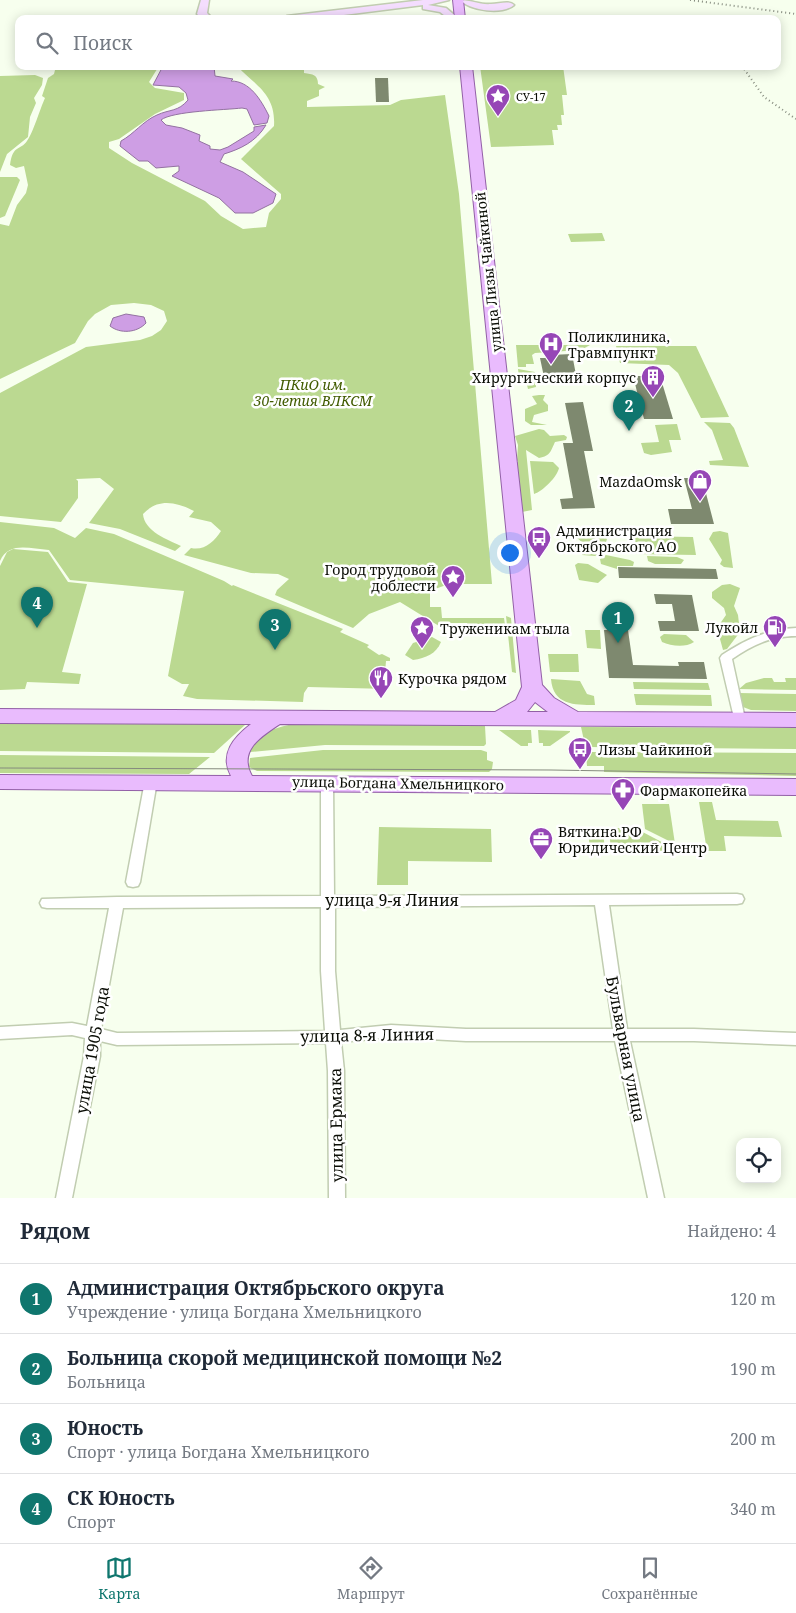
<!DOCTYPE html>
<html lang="ru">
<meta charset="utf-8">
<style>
:root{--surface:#fff;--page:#f2f2f3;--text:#1f2937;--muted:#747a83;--line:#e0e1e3;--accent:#0f766e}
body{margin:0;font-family:"Noto Serif",serif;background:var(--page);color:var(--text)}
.controls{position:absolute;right:15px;bottom:15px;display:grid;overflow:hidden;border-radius:10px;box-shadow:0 2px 12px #0003}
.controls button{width:45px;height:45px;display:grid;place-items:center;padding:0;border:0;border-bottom:1px solid var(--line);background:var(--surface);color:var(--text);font:25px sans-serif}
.you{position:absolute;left:509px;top:552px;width:18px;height:18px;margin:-12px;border:4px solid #fff;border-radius:50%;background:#1a73e8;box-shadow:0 0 0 8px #1a73e833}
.badge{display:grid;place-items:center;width:32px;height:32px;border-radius:50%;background:var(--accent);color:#fff;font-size:16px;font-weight:700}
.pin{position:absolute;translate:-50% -41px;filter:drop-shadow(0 1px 2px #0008)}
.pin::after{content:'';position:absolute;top:26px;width:18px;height:15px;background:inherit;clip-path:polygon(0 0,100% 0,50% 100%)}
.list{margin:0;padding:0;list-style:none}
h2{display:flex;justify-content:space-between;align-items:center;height:65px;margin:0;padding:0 20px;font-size:21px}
h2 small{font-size:16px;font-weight:400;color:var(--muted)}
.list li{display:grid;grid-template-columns:32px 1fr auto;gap:15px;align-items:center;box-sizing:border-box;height:70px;padding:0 20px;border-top:1px solid var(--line)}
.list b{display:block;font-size:19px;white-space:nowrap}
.list p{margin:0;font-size:16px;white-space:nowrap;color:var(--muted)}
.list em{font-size:16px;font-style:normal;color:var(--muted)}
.icon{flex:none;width:28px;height:28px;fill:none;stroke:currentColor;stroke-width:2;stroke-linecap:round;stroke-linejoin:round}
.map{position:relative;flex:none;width:796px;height:1198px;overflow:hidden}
.search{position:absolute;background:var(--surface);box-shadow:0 2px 12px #0003;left:15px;right:15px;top:15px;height:55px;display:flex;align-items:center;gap:12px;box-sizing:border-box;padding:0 18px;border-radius:10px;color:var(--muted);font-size:19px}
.sheet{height:345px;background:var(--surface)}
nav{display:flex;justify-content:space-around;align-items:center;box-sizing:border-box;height:70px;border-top:1px solid var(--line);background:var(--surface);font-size:14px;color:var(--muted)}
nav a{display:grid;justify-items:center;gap:2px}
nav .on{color:var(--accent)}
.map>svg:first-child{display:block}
</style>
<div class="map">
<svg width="796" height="1198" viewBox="0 0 796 1198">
<rect width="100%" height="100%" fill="#f7ffee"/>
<g fill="#bbd991">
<path d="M56,66H159L149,82L155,88L184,93V100L155,114L119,139L109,142V148L132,163L205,201L221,216L243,229L266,227L269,213L281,199V194L241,159L274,126C276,94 256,86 237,66H304V73C313,74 318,75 318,84L325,87L319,90V96L307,101V107L390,105L401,100L445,95L459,194L492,584H449L435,589L430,593V607H441L442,618H504L505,625H468L467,623H442V626H439L400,602L369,614L353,628L275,595L277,590L289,579L278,574L251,573L184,555L191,548C204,551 214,542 221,531L211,522L189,517L194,511C176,502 158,498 143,514C144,531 168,540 181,546L175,551L120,529L89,523L114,489L100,478L76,479L78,481V498L61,522L0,516V393L86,347L140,340L152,336L161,330L167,321L164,311L151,305L134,303L111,305L95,314L88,321L75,343L0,379V224L9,226L17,205L26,193L28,185L24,166L16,168L10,165C13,144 20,151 27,141C33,133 40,109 45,98L42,96L48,78L54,74Z"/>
<polygon points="480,66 563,66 567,95 562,95 564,115 561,115 562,125 557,125 558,130 552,130 554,145 491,147"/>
<polygon points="35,75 43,78 42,85 34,98 36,103 30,117 28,137 7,154 0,172 0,76"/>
<polygon points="0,177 17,177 20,180 5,216 0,218"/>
<polygon points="602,233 605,241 571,242 568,234"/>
<polygon points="516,345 590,345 581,350 535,353 532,355 534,364 526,364 526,367 518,367"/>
<polygon points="616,346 696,346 729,417 701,418 678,373 669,365 620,363"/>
<polygon points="518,369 535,372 536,387 528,389 527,385 520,385"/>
<polygon points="539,395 545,395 543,400 548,405 548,411 534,415 532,422 547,425 531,425 525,421 525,409 537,404 532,396"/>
<polygon points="704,422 730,423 734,428 749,467 710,465 709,461 723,460 712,430"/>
<polygon points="677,424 681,440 669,440 672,452 651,455 644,453 641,443 659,442 655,425"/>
<path d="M539,429L544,430L550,436L564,435L567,437L566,440L555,442C551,450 551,456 539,458L526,450L532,510L522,512L516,462H518L517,460L518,445L515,436Z"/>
<path d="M530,461L553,462L559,468C557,477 543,491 534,494Z"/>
<path d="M0,522L54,528L75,538L86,528L114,534L224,581L232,586L233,585L343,629L340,632L369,645L367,647L379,655L382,654L390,658V661H386L384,685L389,686V689L308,687L304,693L303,702L197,699L183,696L189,684H182L168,676L184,591L70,580L49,550C30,549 9,541 0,561Z"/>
<path d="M586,530C593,531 602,533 607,539L603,552L595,556L582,555L583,543L577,538V535Z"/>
<polygon points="720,531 728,533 733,568 724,567 720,564 722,560 709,539 713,532"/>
<polygon points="633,536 693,537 696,555 635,554"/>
<polygon points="13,549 48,552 68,582 87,584 62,672 81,674 79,684 27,682 25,689 0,690 0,566 7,552"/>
<polygon points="606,555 630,560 634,562 633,566 617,566 617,569 601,564 600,559"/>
<polygon points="647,556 677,557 684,560 681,564 655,564 648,561"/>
<polygon points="578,563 588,564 607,575 598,583 579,580 575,565"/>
<polygon points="730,584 740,588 734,606 738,615 740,632 727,649 723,650 717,628 726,615 724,608 712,598 712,592 722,585"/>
<polygon points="506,616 511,618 516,673 512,672"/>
<polygon points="585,630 600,630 601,649 587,648"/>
<path d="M664,634L686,635L694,642C685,648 671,646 662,642L660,637Z"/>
<path d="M432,637L441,642C436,654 426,658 413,660L405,655L413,643Z"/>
<polygon points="548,654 578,654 579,672 550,672"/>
<polygon points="764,678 772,678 774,682 786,682 785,678 796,678 796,690 739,689 746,683"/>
<path d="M551,679L580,681L587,694L594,696L595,705C574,705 553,705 551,679Z"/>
<polygon points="633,682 708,683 710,690 634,689"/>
<polygon points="739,693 796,694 796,711 751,710 743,707"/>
<polygon points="634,694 711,695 712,706 636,705"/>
<polygon points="0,722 241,722 245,725 214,753 0,751"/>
<path d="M294,724H482L485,726L486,744L484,746L325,745L250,752C254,733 277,727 294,724Z"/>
<polygon points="581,727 796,728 796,749 588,747 585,745"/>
<polygon points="499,730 531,730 532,743 528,743 528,746 521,746"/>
<polygon points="538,730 570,731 570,732 550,746 543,746 543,743 539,743"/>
<polygon points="323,750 481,750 487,752 487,760 493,762 492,769 489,772 257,771 249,767 250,758"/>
<polygon points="590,752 796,753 796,776 604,772 604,766 587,766 586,754"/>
<polygon points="0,755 210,757 189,774 0,773"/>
<polygon points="699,802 712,802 716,820 778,821 782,837 724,836 726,851 707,851"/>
<polygon points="642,804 669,804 675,844 645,829"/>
<polygon points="379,827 491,829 492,862 408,861 408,885 377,885"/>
<polygon points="609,828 635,828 675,849 672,851 611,851"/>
<polygon points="588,829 603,830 605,851 590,851"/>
</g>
<g fill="#ce9ee4" stroke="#9372a1">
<path d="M163,66H214L215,76L233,79L231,81C250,81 261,100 269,116L267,123L254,125L247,109L242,108C225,110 172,111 161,120L166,125L182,128L200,135L199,141L210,146V149L220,150L228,147L254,131V127L266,125C256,142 240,149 224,154L220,162L243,172L276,194L273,203L253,213H235L219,198L172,176L179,171V166L156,168L148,161H139L120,146L121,141C134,134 143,121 157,115C170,109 178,112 188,100L186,93L179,87L153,85Z"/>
<path d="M126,314L144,317L146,323C137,333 120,334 110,326L113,318Z"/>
</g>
<g fill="#7e896f">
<polygon points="375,78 388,78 389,102 376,102"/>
<polygon points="572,354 577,380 555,381 555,377 544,377 540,358 551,358 550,355"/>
<polygon points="633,376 660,376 673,419 644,419"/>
<polygon points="583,402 593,451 584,451 595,508 562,509 560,499 573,498 563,443 573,443 565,403"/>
<polygon points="684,478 702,478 714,524 671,524 668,509 692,509"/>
<polygon points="618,567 716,569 718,579 619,578"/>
<polygon points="654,594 692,595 699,631 660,631 658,621 675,621 672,604 656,604"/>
<polygon points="604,630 628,630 633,665 679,666 678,662 704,662 707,679 609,678"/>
</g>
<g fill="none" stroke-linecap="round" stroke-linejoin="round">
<g stroke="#c1cdb1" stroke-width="3">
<g id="street">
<path d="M796,628V636C771,636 752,645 732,659L745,719L743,722H735L720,658L722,655C745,640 767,629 796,628Z"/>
<polygon points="151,777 156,778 157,781 140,882 138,886 133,887 128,886 126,882 145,781 146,778"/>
<path d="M327,778L332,779L333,782L334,896L737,894L742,895L744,899L742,903L737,904L609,905L627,1029H694L796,1033V1045L694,1041H630L664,1198H648L615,1041H466L391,1037L341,1042L344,1071L345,1198H329L328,1071L326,1043L117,1045L100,1041V1056L72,1198H56L84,1056L85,1038L72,1035L0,1039V1027L72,1023L87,1026L109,908H47L42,907L40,903L42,899L117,897L321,896V782L322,779ZM595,905L613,1029H466L391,1025L340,1030L335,971V907ZM321,907V971L325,1031L117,1033L101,1029L123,908Z"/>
</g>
</g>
<g stroke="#c1cdb1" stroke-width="3">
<g id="secondary">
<polygon points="201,0 209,0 207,13 213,19 203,19 197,14"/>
<polygon points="423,0 449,0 428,5 446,8 459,19 449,19 440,12 423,9 423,5 312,19 283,19 287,16"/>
<path d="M460,0C471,0 480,5 491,4C499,4 509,0 514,5C502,15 471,11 460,0Z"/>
</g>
</g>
<g stroke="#9260a6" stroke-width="2">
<g id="primary">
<polygon points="453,0 463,0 465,19 455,19"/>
<path d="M460,66H472L542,685L554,698L578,712L796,713V727L280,724C260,737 238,751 252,776L796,779V795L0,789V775L231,776C219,754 234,737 251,724L0,723V709L495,712L516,700L522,687ZM535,702L548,712H527Z"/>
</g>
</g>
<use href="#street" fill="#fff" fill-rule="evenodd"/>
<use href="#secondary" fill="#f4ddfe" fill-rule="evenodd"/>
<use href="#primary" fill="#e9bbfd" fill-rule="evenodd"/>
<polyline stroke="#858b7e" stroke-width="1" points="0,768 551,770 796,774"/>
<g stroke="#858b7e" stroke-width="2" stroke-dasharray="1 3" stroke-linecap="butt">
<polyline points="690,0 796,14"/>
<polyline points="742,66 764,97 796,119"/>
</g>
</g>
<defs>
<g id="sight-pin" transform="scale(1.25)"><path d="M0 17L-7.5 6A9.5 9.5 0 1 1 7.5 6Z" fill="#9646b6" stroke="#fff"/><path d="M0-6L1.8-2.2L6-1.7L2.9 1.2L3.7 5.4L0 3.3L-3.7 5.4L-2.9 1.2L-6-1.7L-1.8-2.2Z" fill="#fff"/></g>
<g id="hospital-pin" transform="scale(1.25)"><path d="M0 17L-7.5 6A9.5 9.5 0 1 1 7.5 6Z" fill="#9646b6" stroke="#fff"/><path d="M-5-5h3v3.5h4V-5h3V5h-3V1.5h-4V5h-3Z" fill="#fff"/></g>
<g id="building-pin" transform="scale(1.25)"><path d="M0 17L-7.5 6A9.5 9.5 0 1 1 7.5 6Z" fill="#9646b6" stroke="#fff"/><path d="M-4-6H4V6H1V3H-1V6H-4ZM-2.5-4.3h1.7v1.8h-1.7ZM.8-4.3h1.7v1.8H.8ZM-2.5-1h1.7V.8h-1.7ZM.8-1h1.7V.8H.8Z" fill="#fff"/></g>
<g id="shop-pin" transform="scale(1.25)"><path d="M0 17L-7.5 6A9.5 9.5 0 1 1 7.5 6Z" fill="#9646b6" stroke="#fff"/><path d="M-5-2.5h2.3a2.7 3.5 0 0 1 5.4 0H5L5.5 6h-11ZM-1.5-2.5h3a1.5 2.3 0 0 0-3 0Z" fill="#fff"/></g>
<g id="bus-pin" transform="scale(1.25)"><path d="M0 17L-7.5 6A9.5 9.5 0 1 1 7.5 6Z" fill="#9646b6" stroke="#fff"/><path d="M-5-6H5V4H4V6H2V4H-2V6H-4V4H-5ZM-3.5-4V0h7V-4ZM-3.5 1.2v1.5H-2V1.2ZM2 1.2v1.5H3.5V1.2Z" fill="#fff"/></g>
<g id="fuel-pin" transform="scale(1.25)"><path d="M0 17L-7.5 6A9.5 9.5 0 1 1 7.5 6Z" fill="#9646b6" stroke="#fff"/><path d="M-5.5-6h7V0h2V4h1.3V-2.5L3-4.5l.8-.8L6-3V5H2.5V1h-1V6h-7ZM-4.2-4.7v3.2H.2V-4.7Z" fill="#fff"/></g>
<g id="restaurant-pin" transform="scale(1.25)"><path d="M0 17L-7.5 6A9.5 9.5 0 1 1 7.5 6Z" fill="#9646b6" stroke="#fff"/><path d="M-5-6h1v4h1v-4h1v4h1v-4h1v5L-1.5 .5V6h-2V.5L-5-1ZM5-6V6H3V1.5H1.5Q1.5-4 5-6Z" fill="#fff"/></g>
<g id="pharmacy-pin" transform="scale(1.25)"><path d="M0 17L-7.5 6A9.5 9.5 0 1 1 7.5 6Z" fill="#9646b6" stroke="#fff"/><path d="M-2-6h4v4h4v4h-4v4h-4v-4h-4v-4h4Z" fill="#fff"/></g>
<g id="office-pin" transform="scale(1.25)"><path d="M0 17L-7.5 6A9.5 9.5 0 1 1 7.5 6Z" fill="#9646b6" stroke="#fff"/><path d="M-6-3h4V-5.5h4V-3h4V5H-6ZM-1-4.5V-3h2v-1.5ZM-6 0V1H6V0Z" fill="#fff"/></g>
</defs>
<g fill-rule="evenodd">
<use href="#sight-pin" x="498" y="96"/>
<use href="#hospital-pin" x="551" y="344"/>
<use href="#building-pin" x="653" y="377"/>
<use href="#shop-pin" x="700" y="481"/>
<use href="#bus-pin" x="539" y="538"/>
<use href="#sight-pin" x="453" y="577"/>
<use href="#fuel-pin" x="775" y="627"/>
<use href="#sight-pin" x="422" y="628"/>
<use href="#restaurant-pin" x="381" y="678"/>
<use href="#bus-pin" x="580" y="749"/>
<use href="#pharmacy-pin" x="623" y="790"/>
<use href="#office-pin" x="541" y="839"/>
</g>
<g text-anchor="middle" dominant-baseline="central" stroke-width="5" stroke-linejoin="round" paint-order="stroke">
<g font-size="11" fill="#0a0d05" stroke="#fff" text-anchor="start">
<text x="516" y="96">СУ-17</text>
</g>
<g font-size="14" fill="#0a0d05" stroke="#fff">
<text transform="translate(488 272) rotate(-96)">улица Лизы Чайкиной</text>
<text transform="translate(398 783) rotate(1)">улица Богдана Хмельницкого</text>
</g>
<g font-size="14" fill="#0a0d05" stroke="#fff" text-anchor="start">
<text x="568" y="336">Поликлиника,<tspan x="568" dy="16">Травмпункт</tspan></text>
<text x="636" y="377" text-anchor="end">Хирургический корпус</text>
<text x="682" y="481" text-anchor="end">MazdaOmsk</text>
<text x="556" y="530">Администрация<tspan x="556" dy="16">Октябрьского АО</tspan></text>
<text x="436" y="569" text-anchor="end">Город трудовой<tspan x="436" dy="16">доблести</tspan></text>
<text x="758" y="627" text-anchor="end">Лукойл</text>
<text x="440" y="628">Труженикам тыла</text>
<text x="398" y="678">Курочка рядом</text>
<text x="598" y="749">Лизы Чайкиной</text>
<text x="640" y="790">Фармакопейка</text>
<text x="558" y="831">Вяткина.РФ<tspan x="558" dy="16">Юридический Центр</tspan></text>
</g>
<g font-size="14" font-style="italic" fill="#415b00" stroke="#fff">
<text x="313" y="384">ПКиО им.<tspan x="313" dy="16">30-летия ВЛКСМ</tspan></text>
</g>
<g font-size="16" fill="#0a0d05" stroke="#fff">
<text x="392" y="900">улица 9-я Линия</text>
<text transform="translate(367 1035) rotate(-1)">улица 8-я Линия</text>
<text transform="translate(626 1049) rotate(79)">Бульварная улица</text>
<text transform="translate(92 1050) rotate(-80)">улица 1905 года</text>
<text transform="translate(336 1125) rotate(-91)">улица Ермака</text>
</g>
</g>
</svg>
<div class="controls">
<button><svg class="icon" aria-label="locate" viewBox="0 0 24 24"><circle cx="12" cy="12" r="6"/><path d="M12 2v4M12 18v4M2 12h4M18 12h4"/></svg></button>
</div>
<div class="you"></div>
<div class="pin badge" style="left:618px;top:643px">1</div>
<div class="pin badge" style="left:629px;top:431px">2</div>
<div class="pin badge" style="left:275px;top:650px">3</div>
<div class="pin badge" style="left:37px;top:628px">4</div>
<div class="search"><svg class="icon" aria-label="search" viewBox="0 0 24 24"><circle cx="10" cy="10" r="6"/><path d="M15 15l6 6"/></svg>Поиск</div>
</div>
<section class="sheet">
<h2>Рядом<small>Найдено: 4</small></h2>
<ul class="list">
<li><span class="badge">1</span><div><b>Администрация Октябрьского округа</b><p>Учреждение · улица Богдана Хмельницкого</p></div><em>120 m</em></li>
<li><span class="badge">2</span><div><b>Больница скорой медицинской помощи №2</b><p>Больница</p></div><em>190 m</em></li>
<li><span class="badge">3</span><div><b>Юность</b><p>Спорт · улица Богдана Хмельницкого</p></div><em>200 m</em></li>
<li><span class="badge">4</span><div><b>СК Юность</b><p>Спорт</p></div><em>340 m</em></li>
</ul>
</section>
<nav>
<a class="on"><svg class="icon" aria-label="map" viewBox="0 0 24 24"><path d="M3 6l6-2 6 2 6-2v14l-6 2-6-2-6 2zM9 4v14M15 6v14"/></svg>Карта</a>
<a><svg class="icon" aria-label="directions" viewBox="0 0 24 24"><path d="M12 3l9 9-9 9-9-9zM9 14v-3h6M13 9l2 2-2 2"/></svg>Маршрут</a>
<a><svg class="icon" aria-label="saved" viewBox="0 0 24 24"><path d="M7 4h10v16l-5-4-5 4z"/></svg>Сохранённые</a>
</nav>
